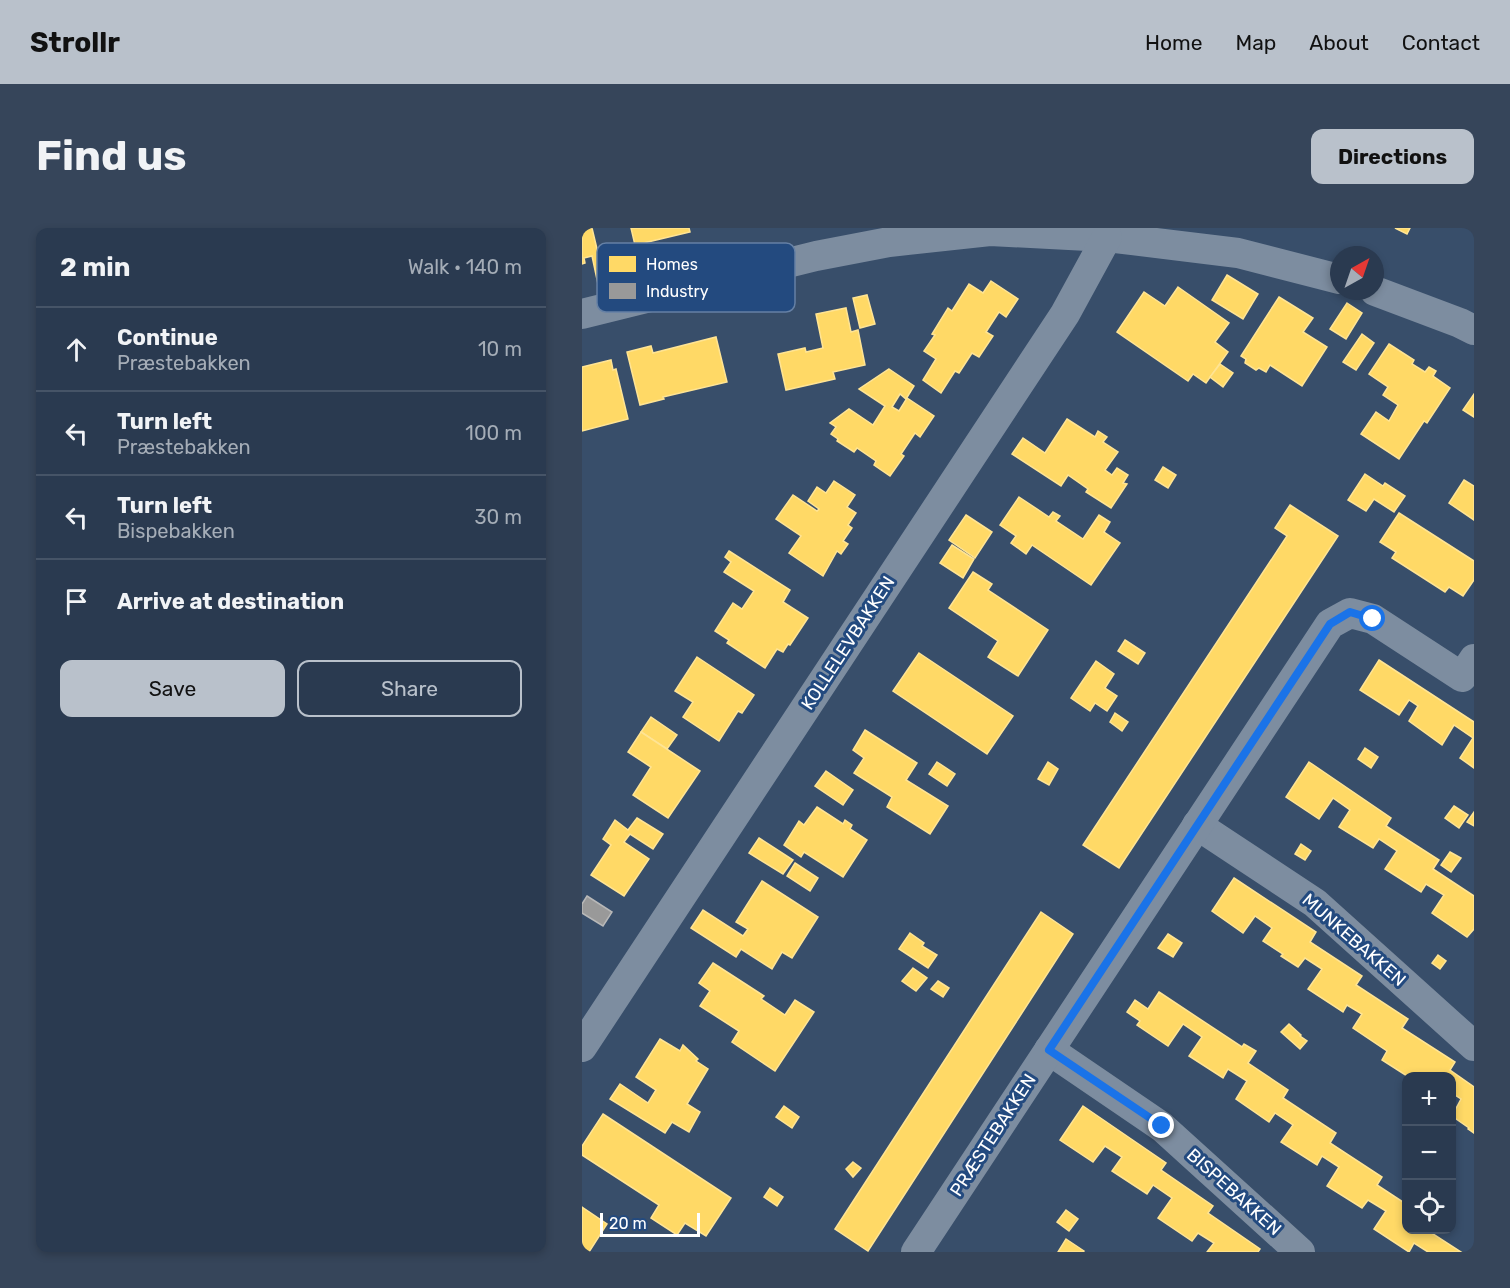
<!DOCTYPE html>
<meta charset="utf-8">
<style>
:root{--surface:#2a3a50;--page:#36455a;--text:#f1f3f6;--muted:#a5adb7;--line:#465467;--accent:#b9c1cb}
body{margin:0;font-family:Rubik,sans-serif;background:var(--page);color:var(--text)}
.controls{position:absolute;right:18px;bottom:18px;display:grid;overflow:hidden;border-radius:12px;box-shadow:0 3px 9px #0003}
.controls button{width:54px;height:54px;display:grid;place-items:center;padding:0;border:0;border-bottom:2px solid var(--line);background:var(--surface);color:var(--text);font:30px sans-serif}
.compass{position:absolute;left:748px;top:18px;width:54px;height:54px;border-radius:50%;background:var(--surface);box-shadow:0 3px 9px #0003;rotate:40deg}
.scale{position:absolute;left:18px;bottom:15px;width:100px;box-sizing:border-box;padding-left:6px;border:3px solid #fff;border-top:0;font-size:16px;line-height:21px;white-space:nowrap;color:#fff;-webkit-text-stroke:4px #234a7f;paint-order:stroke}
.stop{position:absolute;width:18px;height:18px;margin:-14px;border:4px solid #1a73e8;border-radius:50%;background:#fff}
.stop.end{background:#1a73e8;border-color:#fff;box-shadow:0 2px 6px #0008}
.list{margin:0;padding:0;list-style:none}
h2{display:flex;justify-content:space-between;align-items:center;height:78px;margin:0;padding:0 24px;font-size:26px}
h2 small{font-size:20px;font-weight:400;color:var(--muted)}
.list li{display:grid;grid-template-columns:39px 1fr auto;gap:18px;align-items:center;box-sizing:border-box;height:84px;padding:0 24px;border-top:2px solid var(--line)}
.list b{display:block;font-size:22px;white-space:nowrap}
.list p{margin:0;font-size:20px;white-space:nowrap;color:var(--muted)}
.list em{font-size:20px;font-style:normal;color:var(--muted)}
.actions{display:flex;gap:12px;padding:18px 24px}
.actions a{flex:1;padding:14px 0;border:2px solid var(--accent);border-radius:12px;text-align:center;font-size:21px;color:var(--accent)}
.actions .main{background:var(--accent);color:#111}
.icon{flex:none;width:33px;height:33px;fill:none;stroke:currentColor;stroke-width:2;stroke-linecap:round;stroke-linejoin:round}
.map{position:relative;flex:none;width:892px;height:1024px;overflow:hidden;border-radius:12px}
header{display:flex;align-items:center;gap:36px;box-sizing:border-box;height:84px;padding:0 30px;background:var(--accent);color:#111}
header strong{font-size:28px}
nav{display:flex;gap:33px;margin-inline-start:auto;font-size:21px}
.intro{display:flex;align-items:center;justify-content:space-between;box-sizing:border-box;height:144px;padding:0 36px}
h1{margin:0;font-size:42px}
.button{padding:15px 27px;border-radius:12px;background:var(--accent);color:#111;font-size:21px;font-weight:700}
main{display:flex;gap:36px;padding:0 36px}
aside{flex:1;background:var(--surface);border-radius:12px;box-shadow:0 3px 9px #0003}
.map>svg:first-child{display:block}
</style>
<header>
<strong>Strollr</strong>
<nav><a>Home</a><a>Map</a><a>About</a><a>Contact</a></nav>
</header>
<div class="intro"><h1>Find us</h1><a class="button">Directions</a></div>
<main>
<aside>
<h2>2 min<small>Walk · 140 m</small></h2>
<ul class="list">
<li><svg class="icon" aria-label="ahead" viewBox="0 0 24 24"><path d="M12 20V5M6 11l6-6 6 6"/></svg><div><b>Continue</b><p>Præstebakken</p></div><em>10 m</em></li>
<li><svg class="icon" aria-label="left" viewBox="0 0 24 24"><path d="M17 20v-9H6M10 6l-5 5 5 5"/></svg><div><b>Turn left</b><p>Præstebakken</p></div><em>100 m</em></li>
<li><svg class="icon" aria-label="left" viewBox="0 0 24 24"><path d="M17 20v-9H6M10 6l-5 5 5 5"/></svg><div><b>Turn left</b><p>Bispebakken</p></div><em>30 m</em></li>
<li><svg class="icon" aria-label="arrive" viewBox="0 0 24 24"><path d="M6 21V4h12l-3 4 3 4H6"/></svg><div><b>Arrive at destination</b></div></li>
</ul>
<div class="actions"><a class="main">Save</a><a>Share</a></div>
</aside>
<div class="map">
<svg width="892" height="1024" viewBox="0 0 892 1024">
<rect width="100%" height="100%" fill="#384e6a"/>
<g fill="#ffd966" stroke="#ffe494" stroke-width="1.5">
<polygon points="0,0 10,0 15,21 30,17 38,51 16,56 10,28 2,30 3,35 0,36"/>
<polygon points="49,0 107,0 108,4 53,17"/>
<polygon points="813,0 828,0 825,6"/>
<polygon points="645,47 676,66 661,91 630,72"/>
<polygon points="409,53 436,71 424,89 417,84 404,104 411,108 397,129 390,125 377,145 373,143 359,165 341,152 354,131 342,123 353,107 350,106 366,80 370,83 387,56 401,65"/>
<polygon points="596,59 647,95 633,114 646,124 624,155 611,146 606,153 535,104 562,64 583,78"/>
<polygon points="285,67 293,96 278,100 271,70"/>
<polygon points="697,69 731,90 721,104 745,119 720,158 688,137 684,144 677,140 674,142 663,135 664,131 659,128"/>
<polygon points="765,75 780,85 764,111 748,101"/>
<polygon points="264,80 269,104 276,102 283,137 251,144 253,151 204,162 196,126 223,120 224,124 241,120 234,86"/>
<polygon points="780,106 792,115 774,142 761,134"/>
<polygon points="134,109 145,154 81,169 82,171 58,177 45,124 69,118 71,125"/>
<polygon points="807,116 832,132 830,136 843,144 847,139 854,143 851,148 868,160 845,195 842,193 817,231 779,206 794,184 807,193 816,177 801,167 806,159 787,146"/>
<polygon points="29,132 31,142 34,141 46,191 0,203 0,139"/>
<polygon points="638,136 651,145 641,159 628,149"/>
<polygon points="307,141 332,158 324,171 318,166 310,179 317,183 325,170 352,188 338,209 333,205 319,226 322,228 308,248 292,237 294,233 275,220 272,224 255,213 256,211 249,206 254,199 248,195 267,181 291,197 303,178 277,161"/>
<polygon points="892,166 892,189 881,182"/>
<polygon points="485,191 513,209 516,203 525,209 521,214 536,224 523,242 530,247 535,240 546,247 541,255 545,256 529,280 504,264 506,261 486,247 479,258 430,226 441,210 463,225"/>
<polygon points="581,239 594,247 586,260 573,252"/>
<polygon points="783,246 801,258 803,255 823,268 812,284 792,271 784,283 766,272"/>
<polygon points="882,252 892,258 892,292 867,275"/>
<polygon points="252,253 273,267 265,279 274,285 266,297 270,300 261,313 266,316 259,326 255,323 241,348 207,325 219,308 194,291 211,267 235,283 237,281 226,273 235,259 244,265"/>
<polygon points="437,269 467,289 471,284 478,288 474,293 501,311 517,287 528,294 522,304 538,315 509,357 450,317 444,326 429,315 434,308 418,297"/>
<polygon points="708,277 756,308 537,640 501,617 705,308 693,300"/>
<polygon points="817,285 892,333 892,352 881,368 867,359 863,364 810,330 814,324 798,314"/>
<polygon points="384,287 410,304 393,330 367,312"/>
<polygon points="370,317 392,331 381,350 358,335"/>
<polygon points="147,323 208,362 201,374 226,390 208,417 206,416 201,424 195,421 183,440 145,415 147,412 133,403 151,375 160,381 172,363 142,344 149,334 143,329"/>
<polygon points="391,344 410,356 406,362 466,402 436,448 406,429 416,413 367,380"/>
<polygon points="543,412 563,425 556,436 536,423"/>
<polygon points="337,425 431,488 405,526 311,463"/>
<polygon points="115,429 172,467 160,485 156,483 137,513 101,489 111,474 93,463"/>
<polygon points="797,432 892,494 892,540 878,530 891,510 872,497 860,517 827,493 836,478 827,472 817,487 778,462"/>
<polygon points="514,433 532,446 523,460 535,468 525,483 513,475 508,483 489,470"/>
<polygon points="533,485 546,494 540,503 528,494"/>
<polygon points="69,489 95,507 85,521 59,504"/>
<polygon points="283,502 335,535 324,552 366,578 348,606 305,579 310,569 272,545 282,530 271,522"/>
<polygon points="59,504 118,543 86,590 51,567 69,539 46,524"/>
<polygon points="783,520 796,529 789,540 776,531"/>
<polygon points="355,534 373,546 365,558 347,546"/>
<polygon points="466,534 476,541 467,557 456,551"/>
<polygon points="727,534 809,590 804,598 857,632 851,641 892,668 892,701 885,709 850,685 862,667 844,656 839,664 803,641 815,623 797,611 791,620 757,599 768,582 751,570 737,591 704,569"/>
<polygon points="244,543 271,562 261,577 233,558"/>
<polygon points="872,578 886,587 877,600 863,590"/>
<polygon points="235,579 261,596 263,592 270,597 268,601 285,612 261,649 222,624 219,629 202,617 217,593 222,597"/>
<polygon points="892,584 892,598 885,594"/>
<polygon points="55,590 81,606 71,621 48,606 42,614 67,631 42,668 9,647 29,617 21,611 33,592 46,602"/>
<polygon points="177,610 211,632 201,646 167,625"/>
<polygon points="719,616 729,623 723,632 713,626"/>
<polygon points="868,624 879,630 869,644 859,637"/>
<polygon points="213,635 236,650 228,663 205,648"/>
<polygon points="652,650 734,704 728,714 780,748 774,757 826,791 820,800 873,834 868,842 892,859 892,905 886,901 887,900 870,888 879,871 870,865 870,848 825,848 800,832 805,823 771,800 780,786 765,777 761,784 726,761 740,741 723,730 716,739 699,728 701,726 681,713 690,700 673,688 661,705 630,683"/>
<polygon points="180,653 236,689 210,730 200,724 190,741 159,721 154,729 109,700 121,682 161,708 166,701 154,694"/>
<polygon points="459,684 491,706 286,1023 253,1001"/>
<polygon points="328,705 342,715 340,718 355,727 346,740 317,721"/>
<polygon points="586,706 600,715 591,729 576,720"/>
<polygon points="856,727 864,733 858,741 850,735"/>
<polygon points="131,735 182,768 179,771 203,787 213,772 232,784 193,843 150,814 157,803 118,778 128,763 117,755"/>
<polygon points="331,740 345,750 334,763 320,753"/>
<polygon points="356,753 367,760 361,769 349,761"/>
<polygon points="577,764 660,819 662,816 674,823 666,835 706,862 701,870 754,905 748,915 800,949 795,957 824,976 824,1002 845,1002 879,1024 846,1024 832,1015 827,1024 792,1001 804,983 786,972 780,980 745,958 757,939 740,928 735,937 699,914 711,897 693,885 687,894 654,871 665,853 646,841 641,850 607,828 620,809 601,796 586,818 555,797 558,793 545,784 553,772 566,781"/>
<polygon points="707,796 719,807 718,808 725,813 718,821 699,804"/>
<polygon points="78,811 98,823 101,817 116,831 114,833 126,841 105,876 118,884 107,904 90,894 83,905 28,871 38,856 66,875 74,862 54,849"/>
<polygon points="202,878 217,889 210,900 194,889"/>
<polygon points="501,878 584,935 579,942 631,978 626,985 678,1021 676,1024 625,1024 632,1015 616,1005 610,1013 576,990 590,970 571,957 565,966 530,943 540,929 523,918 511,934 478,912"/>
<polygon points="21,886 149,970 124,1008 103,995 95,1007 69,990 77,977 0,927 0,918"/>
<polygon points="271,934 279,940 271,949 264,941"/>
<polygon points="188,960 201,969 195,978 182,969"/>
<polygon points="0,979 25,996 7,1024 0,1024"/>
<polygon points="484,982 496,991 487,1003 475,994"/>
<polygon points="484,1011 502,1023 501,1024 476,1024"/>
</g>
<polygon fill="#999" stroke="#b8b8b8" stroke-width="1.5" points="5,668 30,684 21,698 0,685 0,676"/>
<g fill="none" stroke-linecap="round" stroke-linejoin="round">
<g stroke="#7d8da0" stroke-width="30">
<polyline points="793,63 878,95 892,102"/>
<polyline points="0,86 234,28 307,14 408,3 525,9 656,25 757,51"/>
<polyline points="615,597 733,675 892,818"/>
<polyline points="0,819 483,86 525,9"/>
<polyline points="467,822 580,899 718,1024"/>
<polyline points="334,1024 748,396 768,385 791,391 880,449 892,431"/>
</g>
</g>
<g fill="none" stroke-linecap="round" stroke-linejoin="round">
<polyline stroke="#1a73e8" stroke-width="8" points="580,898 467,822 748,396 768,384 791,391"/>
</g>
<g text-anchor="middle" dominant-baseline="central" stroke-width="6" stroke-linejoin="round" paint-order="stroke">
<g font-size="18" fill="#fff" stroke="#234a7f">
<text transform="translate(266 415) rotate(-57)">KOLLELEVBAKKEN</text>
<text transform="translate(772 712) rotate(41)">MUNKEBAKKEN</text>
<text transform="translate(411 907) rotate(-57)">PRÆSTEBAKKEN</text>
<text transform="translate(652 964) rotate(42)">BISPEBAKKEN</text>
</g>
</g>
<rect x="15" y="15" width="198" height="69" rx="9" fill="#234a7f" stroke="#6580a5" stroke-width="1.5"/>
<rect x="27" y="28" width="27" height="16" fill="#ffd966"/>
<rect x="27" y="55" width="27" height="16" fill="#999"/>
<g font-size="16" fill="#fff">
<text x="64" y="42">Homes</text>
<text x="64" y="69">Industry</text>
</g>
</svg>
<div class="controls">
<button>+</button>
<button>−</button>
<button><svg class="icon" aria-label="locate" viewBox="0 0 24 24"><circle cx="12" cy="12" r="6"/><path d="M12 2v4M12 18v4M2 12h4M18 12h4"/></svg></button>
</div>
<svg class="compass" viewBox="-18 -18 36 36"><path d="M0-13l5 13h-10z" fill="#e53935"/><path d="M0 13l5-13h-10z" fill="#a5adb7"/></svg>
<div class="scale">20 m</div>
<div class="stop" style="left:791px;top:391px"></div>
<div class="stop end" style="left:580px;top:898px"></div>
</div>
</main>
